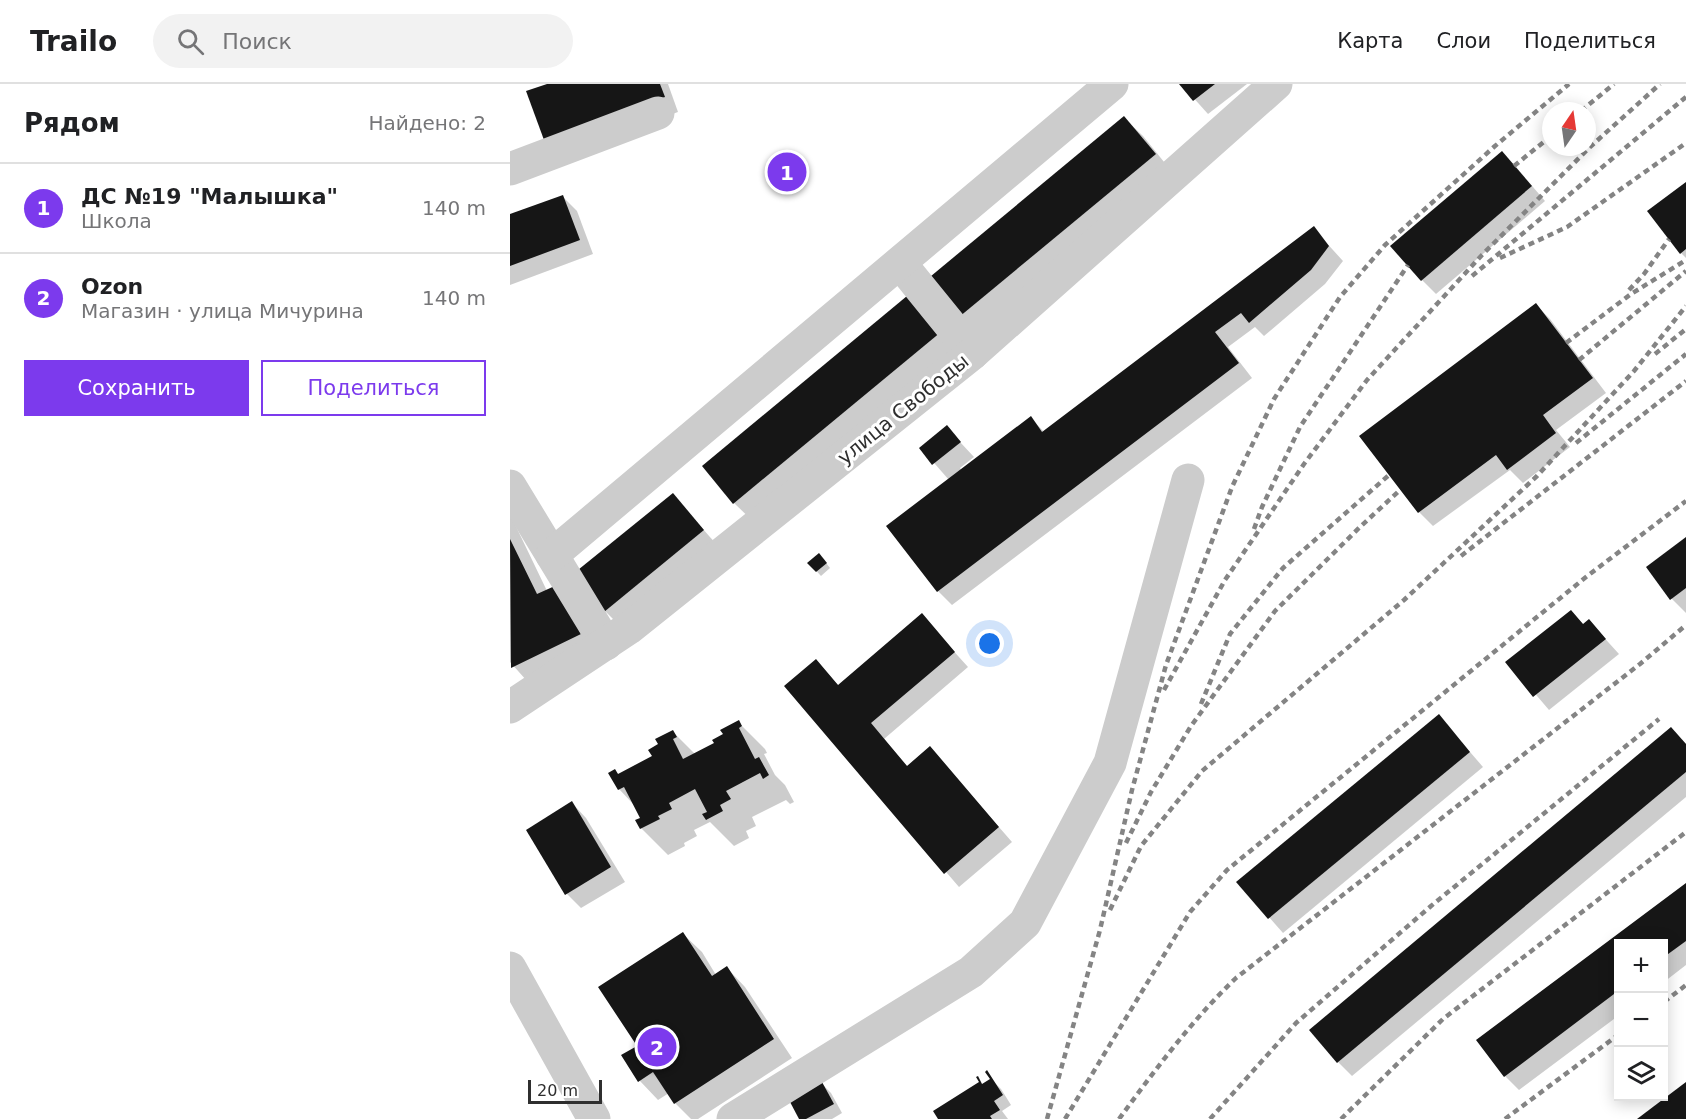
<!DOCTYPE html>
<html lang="ru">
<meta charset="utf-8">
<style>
:root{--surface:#fff;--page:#f2f2f2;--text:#202124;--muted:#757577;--line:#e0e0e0;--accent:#7c3aed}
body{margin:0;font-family:"DejaVu Sans",sans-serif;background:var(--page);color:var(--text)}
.controls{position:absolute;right:18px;bottom:18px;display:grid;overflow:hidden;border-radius:0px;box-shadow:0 3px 15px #0003}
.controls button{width:54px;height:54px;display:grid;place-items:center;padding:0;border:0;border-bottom:2px solid var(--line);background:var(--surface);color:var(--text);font:30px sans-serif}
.compass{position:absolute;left:1032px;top:18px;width:54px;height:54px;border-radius:50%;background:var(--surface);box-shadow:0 3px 15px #0003;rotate:13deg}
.scale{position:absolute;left:18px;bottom:15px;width:74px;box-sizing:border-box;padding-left:6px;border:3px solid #2f2f2f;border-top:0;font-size:16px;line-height:21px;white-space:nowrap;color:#2f2f2f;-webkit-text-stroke:4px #fff;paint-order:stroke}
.you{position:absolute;left:480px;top:560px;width:21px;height:21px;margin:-15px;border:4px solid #fff;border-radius:50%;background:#1a73e8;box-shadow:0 0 0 9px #1a73e833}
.badge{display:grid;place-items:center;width:39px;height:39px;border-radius:50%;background:var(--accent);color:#fff;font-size:20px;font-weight:700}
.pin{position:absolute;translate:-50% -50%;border:3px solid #fff;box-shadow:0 2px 6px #0006}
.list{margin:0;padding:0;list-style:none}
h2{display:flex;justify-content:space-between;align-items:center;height:78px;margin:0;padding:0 24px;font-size:26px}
h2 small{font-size:20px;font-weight:400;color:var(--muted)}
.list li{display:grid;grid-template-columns:39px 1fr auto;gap:18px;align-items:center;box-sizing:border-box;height:90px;padding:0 24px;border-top:2px solid var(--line)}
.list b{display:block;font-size:22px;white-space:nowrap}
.list p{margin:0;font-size:20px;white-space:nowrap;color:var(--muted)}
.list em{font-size:20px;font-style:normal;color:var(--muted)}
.actions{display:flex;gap:12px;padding:18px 24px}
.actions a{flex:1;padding:14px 0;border:2px solid var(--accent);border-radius:0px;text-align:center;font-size:21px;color:var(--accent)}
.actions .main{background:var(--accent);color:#fff}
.icon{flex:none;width:33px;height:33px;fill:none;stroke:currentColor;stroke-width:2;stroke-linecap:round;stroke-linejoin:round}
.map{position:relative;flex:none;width:1176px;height:1035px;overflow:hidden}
header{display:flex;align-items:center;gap:36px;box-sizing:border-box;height:84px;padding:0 30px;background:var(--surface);border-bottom:2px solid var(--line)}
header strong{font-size:28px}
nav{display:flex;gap:33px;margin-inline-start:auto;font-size:21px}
.search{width:420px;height:54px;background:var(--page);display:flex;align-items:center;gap:15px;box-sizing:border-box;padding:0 21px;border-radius:33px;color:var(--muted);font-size:22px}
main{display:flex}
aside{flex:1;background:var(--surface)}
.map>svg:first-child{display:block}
</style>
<header>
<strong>Trailo</strong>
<div class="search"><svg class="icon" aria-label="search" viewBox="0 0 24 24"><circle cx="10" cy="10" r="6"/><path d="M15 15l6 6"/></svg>Поиск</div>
<nav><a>Карта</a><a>Слои</a><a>Поделиться</a></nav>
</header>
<main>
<aside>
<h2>Рядом<small>Найдено: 2</small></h2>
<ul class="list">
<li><span class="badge">1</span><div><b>ДС №19 &quot;Малышка&quot;</b><p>Школа</p></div><em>140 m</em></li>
<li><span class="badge">2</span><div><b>Ozon</b><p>Магазин · улица Мичурина</p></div><em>140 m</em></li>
</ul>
<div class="actions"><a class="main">Сохранить</a><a>Поделиться</a></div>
</aside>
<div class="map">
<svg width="1176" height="1035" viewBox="0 0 1176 1035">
<rect width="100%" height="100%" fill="#fff"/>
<g fill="#0003">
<polygon points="41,0 158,0 168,28 49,70"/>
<polygon points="671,0 737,0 698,30"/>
<polygon points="614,34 633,52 663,89 251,445 224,419 194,382"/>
<polygon points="1006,83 1035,117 926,210 912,196"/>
<polygon points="1176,100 1176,174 1171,169"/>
<polygon points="52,112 67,127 83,170 0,201 0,132"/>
<polygon points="803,144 833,177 815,200 754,252 745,243 718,263 742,294 442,521 428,507 439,396 411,364 437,344 464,373 450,384 452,387 521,334 534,348"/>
<polygon points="1026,221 1040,235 1096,309 1046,346 1060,363 1013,399 1000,386 923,442 909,428 851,352"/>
<polygon points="163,411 207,461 109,541 95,527"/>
<polygon points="0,430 37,507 84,564 17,597 0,578"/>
<polygon points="1176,455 1176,529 1162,515 1138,483"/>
<polygon points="313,475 320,484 311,492 299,479"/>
<polygon points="1061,528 1074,541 1079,537 1109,570 1039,626 998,578"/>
<polygon points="412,532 458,583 374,655 398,683 420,664 502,758 449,803 276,602 306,577 329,602"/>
<polygon points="929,632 973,683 773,849 728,798"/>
<polygon points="228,638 255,665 257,669 254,670 265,691 275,701 284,718 280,720 276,716 242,733 246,742 236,747 239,754 224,762 200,738 184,746 187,752 174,759 175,762 158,771 131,744 132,734 124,721 109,705 105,687 109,691 144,673 150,661 163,648 185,670 206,659"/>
<polygon points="1161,645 1176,660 1176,713 842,992 828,978"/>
<polygon points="62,719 76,734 115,798 71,824 57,810"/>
<polygon points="1176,801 1176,881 1154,898 1154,860 1108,860 1108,932 1009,1006 995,992 968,956"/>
<polygon points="173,850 192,868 206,891 217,884 235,903 282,974 188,1035 181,1035 165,1019 159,1009 148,1016 130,997 129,962"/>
<polygon points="481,995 491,1005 501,1021 492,1027 498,1035 430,1035"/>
<polygon points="312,1000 321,1009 332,1029 322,1035 291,1035"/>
</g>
<g fill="#161616">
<polygon points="37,0 150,0 155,13 34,56 16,7"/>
<polygon points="669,0 705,0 683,17"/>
<polygon points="614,32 646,70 223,420 192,382"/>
<polygon points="992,67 1022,102 911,197 880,162"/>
<polygon points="1176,98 1176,165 1170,170 1137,127"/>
<polygon points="53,111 70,156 0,182 0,130"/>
<polygon points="804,142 819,162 801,186 739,239 731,229 705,248 729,279 427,508 376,442 521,332 532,348"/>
<polygon points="1026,219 1083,294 1033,331 1046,349 997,386 986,371 908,429 849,352"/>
<polygon points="437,341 451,358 422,381 409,364"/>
<polygon points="163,409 194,446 94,528 63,490"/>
<polygon points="1176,453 1176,504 1160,516 1136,483"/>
<polygon points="0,455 27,510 47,501 71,550 1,584"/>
<polygon points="309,469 317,479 306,488 297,479"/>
<polygon points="1061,526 1073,540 1079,535 1096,555 1023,613 995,578"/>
<polygon points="412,529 445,568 361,639 397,682 420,662 489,743 434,790 274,602 306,575 328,601"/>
<polygon points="929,630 960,668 758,835 726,798"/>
<polygon points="229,636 232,642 229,644 245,675 249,673 259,691 253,695 250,689 216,707 221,715 210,721 213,727 196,736 192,730 197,728 185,705 159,719 162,725 148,732 150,735 130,745 125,736 130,734 114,703 108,706 98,689 105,685 108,690 142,672 138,666 148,660 145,655 163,646 167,653 163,655 173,675 204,659 202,656 213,650 210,646"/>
<polygon points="1161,643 1176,660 1176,688 827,979 799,946"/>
<polygon points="62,717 101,783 55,811 16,746"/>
<polygon points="1176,799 1176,857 1154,873 1154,860 1108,860 1108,907 994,993 966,956"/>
<polygon points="173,848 202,892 217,882 264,955 164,1020 143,988 128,998 111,971 127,962 88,903"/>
<polygon points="477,986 493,1011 484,1017 490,1026 480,1032 482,1035 428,1035 423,1027 469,998 466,993 468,992 472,1000 480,995 475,988"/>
<polygon points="312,998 324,1020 296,1035 289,1035 279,1016"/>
<polygon points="1176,998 1176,1035 1127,1035"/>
</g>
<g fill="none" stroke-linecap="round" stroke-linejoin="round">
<g stroke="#ccc" stroke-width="33">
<polyline points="0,85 148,29"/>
<polyline points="390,179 463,269"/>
<polyline points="0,402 96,560"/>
<polyline points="42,471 602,0"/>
<polyline points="0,623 119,544 463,269 766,0"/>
<polyline points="0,884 84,1035"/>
<polyline points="223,1035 461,888 515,839 600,679 678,396"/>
</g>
<g stroke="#848484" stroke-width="4.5" stroke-dasharray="6 4.5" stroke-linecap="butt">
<polyline points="1071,27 1104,0"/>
<polyline points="1004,82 1041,52"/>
<polyline points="990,174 1057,143 1176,59"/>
<polyline points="962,192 1176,13"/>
<polyline points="1119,206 1134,190 1159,155"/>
<polyline points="1056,259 1121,210 1176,176"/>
<polyline points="1145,270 1176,245"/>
<polyline points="1069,276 1176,187"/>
<polyline points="1066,359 1176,270"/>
<polyline points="744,445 752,423 790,343 898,181"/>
<polyline points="951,472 1176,297"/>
<polyline points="654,606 715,496 794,380 857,296 972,171 1080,63 1150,0"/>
<polyline points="691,620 720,550 773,484 879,391"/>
<polyline points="616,759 641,708 681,642 765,527 850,443 890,406"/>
<polyline points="600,826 631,762 692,687 894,516 1027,392 1124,287 1176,222"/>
<polyline points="1154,918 1176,901"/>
<polyline points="537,1035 590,846 622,706 656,581 722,403 764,315 830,213 875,161 985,62 1059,0"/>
<polyline points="555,1035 680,828 717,786 1076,493 1176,417"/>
<path d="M609,1035C645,986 682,936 726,894L1130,580L1176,541"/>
<polyline points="700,1035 786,939 921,822 1149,635"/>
<polyline points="831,1035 933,935 1176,748"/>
<polyline points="995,1035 1108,951"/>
</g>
</g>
<g text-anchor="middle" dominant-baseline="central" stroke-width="6" stroke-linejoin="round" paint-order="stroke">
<g font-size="20" fill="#2f2f2f" stroke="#fff">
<text transform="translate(393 325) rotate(-39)">улица Свободы</text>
</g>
</g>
</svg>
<div class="controls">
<button>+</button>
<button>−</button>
<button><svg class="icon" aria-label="layers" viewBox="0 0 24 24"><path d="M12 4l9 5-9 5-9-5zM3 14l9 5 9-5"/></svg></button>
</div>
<svg class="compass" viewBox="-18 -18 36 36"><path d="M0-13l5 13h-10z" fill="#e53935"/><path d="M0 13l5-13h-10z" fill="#757577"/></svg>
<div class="scale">20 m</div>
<div class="you"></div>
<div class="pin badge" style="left:277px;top:88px">1</div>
<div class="pin badge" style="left:147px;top:963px">2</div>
</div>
</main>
